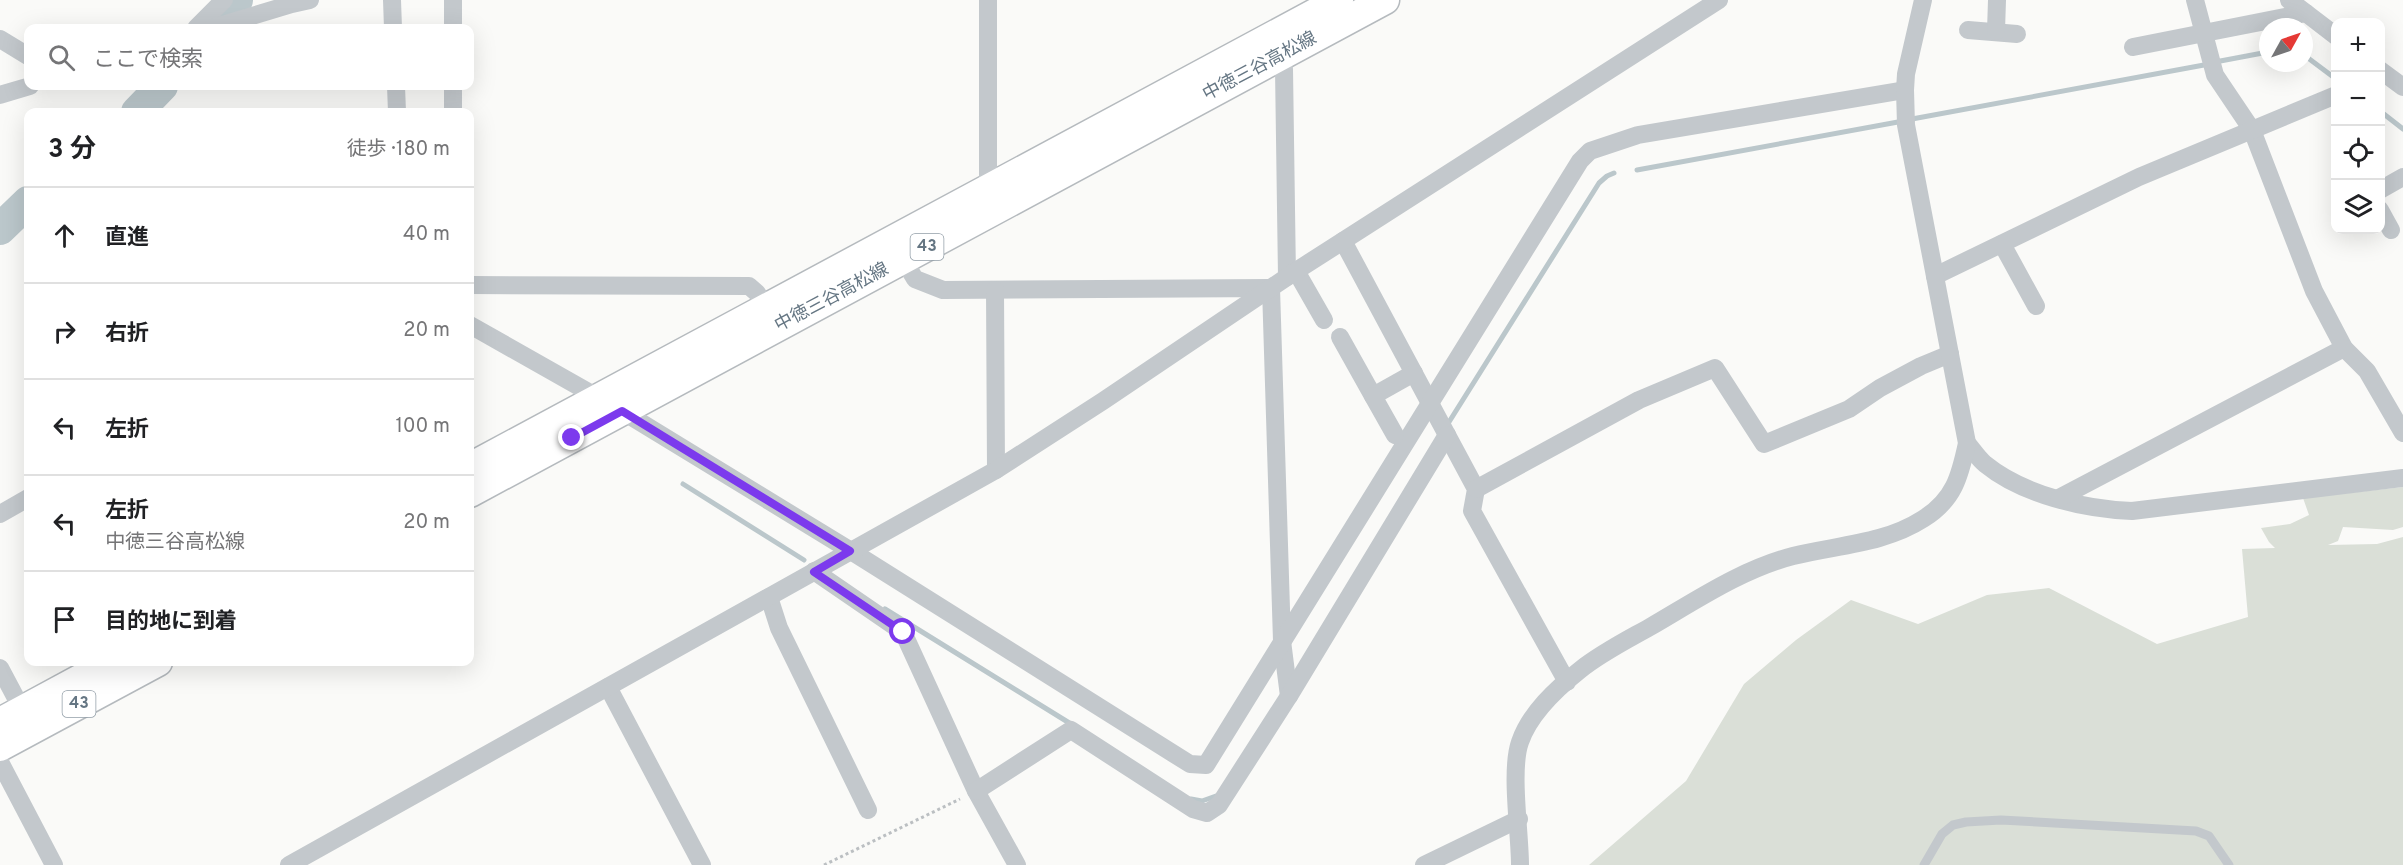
<!DOCTYPE html>
<html lang="ja">
<meta charset="utf-8">
<style>
:root{--surface:#fff;--page:#f6f6f6;--text:#202124;--muted:#757577;--line:#e0e0e0}
body{margin:0;font-family:Overpass,"Noto Sans JP",sans-serif;background:var(--page);color:var(--text)}
.controls{position:absolute;right:18px;top:18px;display:grid;overflow:hidden;border-radius:12px;box-shadow:0 6px 24px #0002}
.controls button{width:54px;height:54px;display:grid;place-items:center;padding:0;border:0;border-bottom:2px solid var(--line);background:var(--surface);color:var(--text);font:30px sans-serif}
.compass{position:absolute;left:2259px;top:18px;width:54px;height:54px;border-radius:50%;background:var(--surface);box-shadow:0 6px 24px #0002;rotate:50deg}
.stop{position:absolute;width:18px;height:18px;margin:-14px;border:4px solid #7c3aed;border-radius:50%;background:#fff}
.stop.end{background:#7c3aed;border-color:#fff;box-shadow:0 2px 6px #0008}
.list{margin:0;padding:0;list-style:none}
h2{display:flex;justify-content:space-between;align-items:center;height:78px;margin:0;padding:0 24px;font-size:26px}
h2 small{font-size:20px;font-weight:400;color:var(--muted)}
.list li{display:grid;grid-template-columns:39px 1fr auto;gap:18px;align-items:center;box-sizing:border-box;height:96px;padding:0 24px;border-top:2px solid var(--line)}
.list b{display:block;font-size:22px;white-space:nowrap}
.list p{margin:0;font-size:20px;white-space:nowrap;color:var(--muted)}
.list em{font-size:20px;font-style:normal;color:var(--muted)}
.icon{flex:none;width:33px;height:33px;fill:none;stroke:currentColor;stroke-width:2;stroke-linecap:round;stroke-linejoin:round}
.map{position:relative;flex:none;width:2403px;height:865px;overflow:hidden}
.search{position:absolute;background:var(--surface);box-shadow:0 6px 24px #0002;left:24px;top:24px;width:450px;height:66px;display:flex;align-items:center;gap:15px;box-sizing:border-box;padding:0 21px;border-radius:12px;color:var(--muted);font-size:22px}
.panel{position:absolute;background:var(--surface);box-shadow:0 6px 24px #0002;left:24px;top:108px;width:450px;height:558px;border-radius:12px}
.map>svg:first-child{display:block}
</style>
<div class="map">
<svg width="2403" height="865" viewBox="0 0 2403 865">
<rect width="100%" height="100%" fill="#fafaf8"/>
<polygon fill="#dadfd7" points="2403,487 2403,527 2393,530 2343,527 2338,541 2328,545 2377,544 2403,537 2403,865 1589,865 1686,781 1744,684 1796,640 1851,600 1918,624 1987,595 2049,588 2157,644 2248,617 2242,549 2275,548 2269,542 2261,528 2290,524 2309,515 2303,498"/>
<g fill="none" stroke-linecap="round" stroke-linejoin="round">
<g stroke="#bbc7cb" stroke-width="5">
<polyline points="2304,55 2336,79"/>
<polyline points="2215,62 2268,52"/>
<polyline points="2380,111 2403,129"/>
<polyline points="1912,119 2204,65"/>
<polyline points="1637,170 1898,122"/>
<polyline points="1449,422 1599,183 1607,176 1614,173"/>
<polyline points="683,484 804,560"/>
<polyline points="885,609 1071,724"/>
<polyline points="1191,799 1202,801 1216,796"/>
</g>
<g stroke="#bbc7cb" stroke-width="32">
<polyline points="228,8 237,0"/>
<polyline points="137,112 162,86"/>
<polyline points="0,229 28,202"/>
</g>
<g stroke="#b5babe" stroke-width="31">
<g id="primary">
<polyline points="470,467 1339,0"/>
<polyline points="470,493 1385,0"/>
<polyline points="0,722 111,662"/>
<polyline points="0,747 158,662"/>
</g>
</g>
<polyline stroke="#bbbfc2" stroke-width="3" stroke-dasharray="3 3" stroke-linecap="butt" points="824,865 960,799"/>
<polyline stroke="#c3c8cc" stroke-width="9" points="1924,865 1942,834 1953,825 1966,822 2001,820 2196,831 2209,836 2229,865"/>
<g stroke="#c3c8cc" stroke-width="18">
<polyline points="392,0 393,28"/>
<polyline points="988,0 988,196"/>
<polyline points="2195,0 2215,75 2252,130 2314,291 2344,348 2367,371 2403,433"/>
<polyline points="2289,0 2336,36"/>
<polyline points="196,28 224,0"/>
<polyline points="212,28 292,4 310,0"/>
<polyline points="453,28 453,0"/>
<polyline points="1968,30 2017,34"/>
<polyline points="1996,31 1997,0"/>
<polyline points="0,39 28,56"/>
<polyline points="2133,47 2306,13"/>
<polyline points="1278,57 1284,69 1287,277"/>
<polyline points="2380,70 2403,87"/>
<polyline points="396,86 397,112"/>
<polyline points="0,95 30,86"/>
<polyline points="453,112 453,86"/>
<polyline points="2380,190 2403,177"/>
<polyline points="2380,210 2391,230"/>
<polyline points="1343,241 1476,489 1472,511 1567,682"/>
<polyline points="2002,244 2036,306"/>
<polyline points="899,252 915,279 943,290 1271,288 1282,641 1289,696"/>
<polyline points="1296,271 1324,320"/>
<polyline points="1935,276 2139,177 2336,95"/>
<polyline points="470,285 749,286 757,293 771,315"/>
<polyline points="995,290 996,470"/>
<polyline points="470,325 622,411 851,551 1190,764 1206,765 1580,161 1590,151 1638,135 1905,90"/>
<polyline points="1340,337 1373,396 1414,373"/>
<polyline points="1373,396 1395,435"/>
<path d="M1967,443C1973,450 1978,458 1985,464C2023,495 2084,509 2132,511L2403,478"/>
<polyline points="1476,489 1639,400 1715,368 1764,444 1849,409 1880,388 1921,366 1950,354"/>
<polyline points="2059,498 2344,348"/>
<polyline points="0,514 28,498"/>
<polyline points="814,571 903,632 976,791 1017,865"/>
<polyline points="769,597 779,628 868,810"/>
<polyline points="0,668 26,717"/>
<polyline points="608,687 702,865"/>
<polyline points="0,762 54,865"/>
<polyline points="976,791 1071,730 1193,809 1207,813 1219,805 1289,696 1447,435"/>
<polyline points="289,865 996,470 1103,401 1296,271 1719,0"/>
<polyline points="1424,865 1519,819"/>
<path d="M1520,865C1520,833 1510,770 1520,742C1530,713 1556,689 1580,670C1601,653 1627,640 1650,627C1695,601 1742,569 1793,556C1837,545 1884,544 1923,519C1954,500 1960,476 1967,443L1906,125L1905,90L1906,74L1923,0"/>
</g>
<use href="#primary" stroke="#fff" stroke-width="28"/>
</g>
<g fill="none" stroke-linecap="round" stroke-linejoin="round">
<polyline stroke="#7c3aed" stroke-width="8" points="572,438 622,411 850,551 814,572 903,632"/>
</g>
<g text-anchor="middle" dominant-baseline="central" stroke-width="6" stroke-linejoin="round" paint-order="stroke">
<g fill="#fff" stroke="#939fa8" stroke-width="1.5">
<rect x="910.5" y="234" width="33" height="26" rx="4.5"/>
<rect x="62.5" y="691" width="33" height="26" rx="4.5"/>
</g>
<g font-size="16" font-weight="bold" fill="#657683">
<text x="927" y="247">43</text>
<text x="79" y="704">43</text>
</g>
<g font-size="18" fill="#657683" stroke="#fff">
<text transform="translate(1260 67) rotate(-28)">中徳三谷高松線</text>
<text transform="translate(832 298) rotate(-28)">中徳三谷高松線</text>
</g>
</g>
</svg>
<div class="controls">
<button>+</button>
<button>−</button>
<button><svg class="icon" aria-label="locate" viewBox="0 0 24 24"><circle cx="12" cy="12" r="6"/><path d="M12 2v4M12 18v4M2 12h4M18 12h4"/></svg></button>
<button><svg class="icon" aria-label="layers" viewBox="0 0 24 24"><path d="M12 4l9 5-9 5-9-5zM3 14l9 5 9-5"/></svg></button>
</div>
<svg class="compass" viewBox="-18 -18 36 36"><path d="M0-13l5 13h-10z" fill="#e53935"/><path d="M0 13l5-13h-10z" fill="#757577"/></svg>
<div class="stop" style="left:903px;top:632px"></div>
<div class="stop end" style="left:572px;top:438px"></div>
<div class="search"><svg class="icon" aria-label="search" viewBox="0 0 24 24"><circle cx="10" cy="10" r="6"/><path d="M15 15l6 6"/></svg>ここで検索</div>
<section class="panel">
<h2>3 分<small>徒歩 · 180 m</small></h2>
<ul class="list">
<li><svg class="icon" aria-label="ahead" viewBox="0 0 24 24"><path d="M12 20V5M6 11l6-6 6 6"/></svg><div><b>直進</b></div><em>40 m</em></li>
<li><svg class="icon" aria-label="right" viewBox="0 0 24 24"><path d="M7 20v-9h11M14 6l5 5-5 5"/></svg><div><b>右折</b></div><em>20 m</em></li>
<li><svg class="icon" aria-label="left" viewBox="0 0 24 24"><path d="M17 20v-9H6M10 6l-5 5 5 5"/></svg><div><b>左折</b></div><em>100 m</em></li>
<li><svg class="icon" aria-label="left" viewBox="0 0 24 24"><path d="M17 20v-9H6M10 6l-5 5 5 5"/></svg><div><b>左折</b><p>中徳三谷高松線</p></div><em>20 m</em></li>
<li><svg class="icon" aria-label="arrive" viewBox="0 0 24 24"><path d="M6 21V4h12l-3 4 3 4H6"/></svg><div><b>目的地に到着</b></div></li>
</ul>
</section>
</div>
